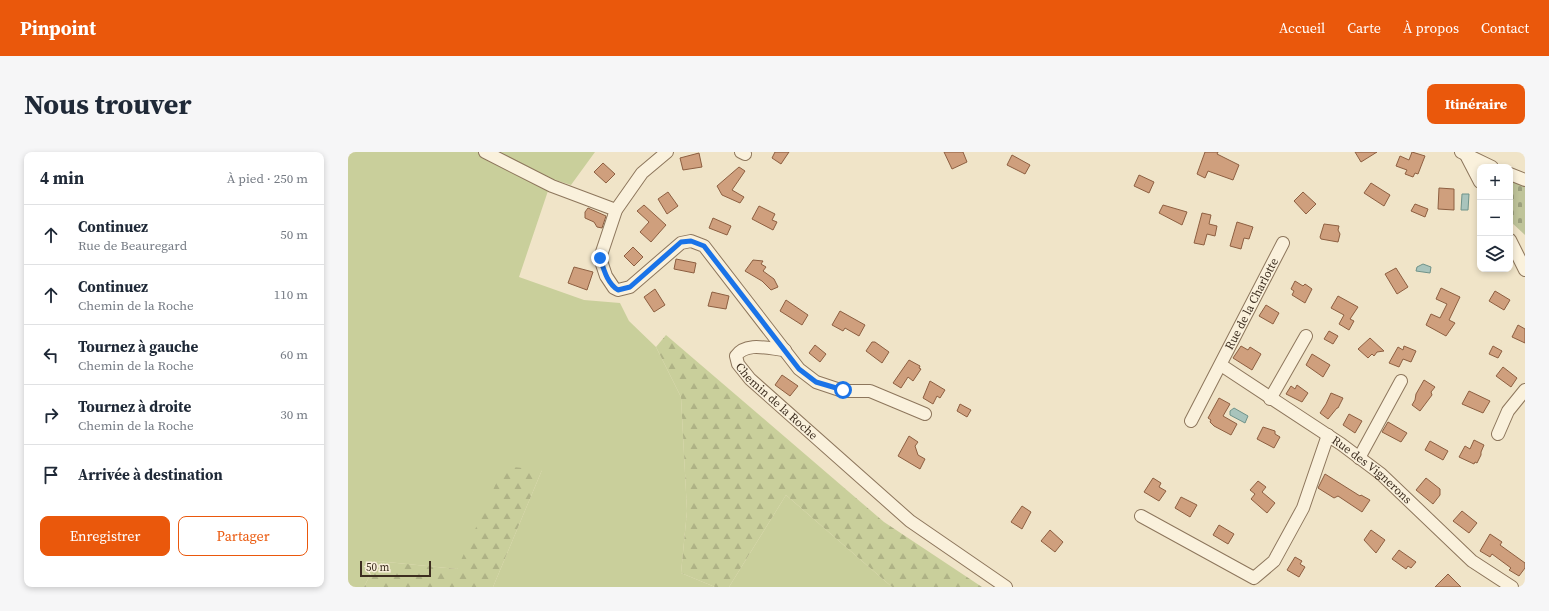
<!DOCTYPE html>
<html lang="fr">
<meta charset="utf-8">
<style>
:root{--surface:#fff;--page:#f6f6f7;--text:#1f2937;--muted:#747a83;--line:#e0e1e3;--accent:#ea580c}
body{margin:0;font-family:"Source Serif 4",serif;background:var(--page);color:var(--text)}
.controls{position:absolute;right:12px;top:12px;display:grid;overflow:hidden;border-radius:8px;box-shadow:0 2px 6px #0003}
.controls button{width:36px;height:36px;display:grid;place-items:center;padding:0;border:0;border-bottom:1px solid var(--line);background:var(--surface);color:var(--text);font:20px sans-serif}
.scale{position:absolute;left:12px;bottom:10px;width:71px;box-sizing:border-box;padding-left:4px;border:2px solid #3d2e20;border-top:0;font-size:11px;line-height:14px;white-space:nowrap;color:#3d2e20;-webkit-text-stroke:3px #f7eed8;paint-order:stroke}
.stop{position:absolute;width:12px;height:12px;margin:-9px;border:3px solid #1a73e8;border-radius:50%;background:#fff}
.stop.end{background:#1a73e8;border-color:#fff;box-shadow:0 1px 4px #0008}
.list{margin:0;padding:0;list-style:none}
h2{display:flex;justify-content:space-between;align-items:center;height:52px;margin:0;padding:0 16px;font-size:17px}
h2 small{font-size:13px;font-weight:400;color:var(--muted)}
.list li{display:grid;grid-template-columns:26px 1fr auto;gap:12px;align-items:center;box-sizing:border-box;height:60px;padding:0 16px;border-top:1px solid var(--line)}
.list b{display:block;font-size:15px;white-space:nowrap}
.list p{margin:0;font-size:13px;white-space:nowrap;color:var(--muted)}
.list em{font-size:13px;font-style:normal;color:var(--muted)}
.actions{display:flex;gap:8px;padding:12px 16px}
.actions a{flex:1;padding:9px 0;border:1px solid var(--accent);border-radius:8px;text-align:center;font-size:14px;color:var(--accent)}
.actions .main{background:var(--accent);color:#fff}
.icon{flex:none;width:22px;height:22px;fill:none;stroke:currentColor;stroke-width:2;stroke-linecap:round;stroke-linejoin:round}
.map{position:relative;flex:none;width:1177px;height:435px;overflow:hidden;border-radius:8px}
header{display:flex;align-items:center;gap:24px;box-sizing:border-box;height:56px;padding:0 20px;background:var(--accent);color:#fff}
header strong{font-size:19px}
nav{display:flex;gap:22px;margin-inline-start:auto;font-size:14px}
.intro{display:flex;align-items:center;justify-content:space-between;box-sizing:border-box;height:96px;padding:0 24px}
h1{margin:0;font-size:28px}
.button{padding:10px 18px;border-radius:8px;background:var(--accent);color:#fff;font-size:14px;font-weight:700}
main{display:flex;gap:24px;padding:0 24px}
aside{flex:1;background:var(--surface);border-radius:8px;box-shadow:0 2px 6px #0003}
.map>svg:first-child{display:block}
</style>
<header>
<strong>Pinpoint</strong>
<nav><a>Accueil</a><a>Carte</a><a>À propos</a><a>Contact</a></nav>
</header>
<div class="intro"><h1>Nous trouver</h1><a class="button">Itinéraire</a></div>
<main>
<aside>
<h2>4 min<small>À pied · 250 m</small></h2>
<ul class="list">
<li><svg class="icon" aria-label="ahead" viewBox="0 0 24 24"><path d="M12 20V5M6 11l6-6 6 6"/></svg><div><b>Continuez</b><p>Rue de Beauregard</p></div><em>50 m</em></li>
<li><svg class="icon" aria-label="ahead" viewBox="0 0 24 24"><path d="M12 20V5M6 11l6-6 6 6"/></svg><div><b>Continuez</b><p>Chemin de la Roche</p></div><em>110 m</em></li>
<li><svg class="icon" aria-label="left" viewBox="0 0 24 24"><path d="M17 20v-9H6M10 6l-5 5 5 5"/></svg><div><b>Tournez à gauche</b><p>Chemin de la Roche</p></div><em>60 m</em></li>
<li><svg class="icon" aria-label="right" viewBox="0 0 24 24"><path d="M7 20v-9h11M14 6l5 5-5 5"/></svg><div><b>Tournez à droite</b><p>Chemin de la Roche</p></div><em>30 m</em></li>
<li><svg class="icon" aria-label="arrive" viewBox="0 0 24 24"><path d="M6 21V4h12l-3 4 3 4H6"/></svg><div><b>Arrivée à destination</b></div></li>
</ul>
<div class="actions"><a class="main">Enregistrer</a><a>Partager</a></div>
</aside>
<div class="map">
<svg width="1177" height="435" viewBox="0 0 1177 435">
<defs>
<pattern id="forest-firs" width="22" height="20" patternUnits="userSpaceOnUse"><rect width="22" height="20" fill="#c9cf9b"/><path d="M5 1l3.5 6h-7zM16 11l3.5 6h-7z" fill="#aeb285"/></pattern>
<pattern id="cemetery-stones" width="16" height="16" patternUnits="userSpaceOnUse"><rect width="16" height="16" fill="#bfc49a"/><path d="M2 7V4a2 2 0 0 1 4 0v3zM10 15v-3a2 2 0 0 1 4 0v3z" fill="#9ca07d"/></pattern>
</defs>
<rect width="100%" height="100%" fill="#f0e4c8"/>
<g fill="#c9cf9b">
<polygon points="0,0 247,0 223,33 204,27 171,125 236,148 272,151 281,169 308,195 333,245 339,359 333,421 367,435 145,435 194,318 109,417 29,409 16,435 0,435"/>
<polygon points="438,343 544,435 381,435"/>
</g>
<g fill="url(#forest-firs)">
<polygon points="318,183 536,370 634,435 544,435 438,343 381,435 367,435 333,421 339,359 333,245 308,195"/>
<polygon points="156,314 194,318 145,435 16,435 29,409 109,417"/>
</g>
<polygon fill="url(#cemetery-stones)" points="1162,28 1177,34 1177,83 1162,69"/>
<g fill="#a9c4bc" stroke="#6f938a">
<polygon points="1114,42 1121,42 1120,58 1113,58"/>
<polygon points="1075,112 1083,115 1082,121 1068,119 1069,115"/>
<polygon points="886,256 900,264 897,271 882,263 882,259"/>
</g>
<g fill="#cf9f7d" stroke="#8d5f41">
<polygon points="427,0 441,0 433,12 424,6"/>
<polygon points="596,0 615,0 619,10 604,17"/>
<polygon points="857,0 870,0 869,2 891,13 885,28 860,19 857,26 849,22"/>
<polygon points="1007,0 1029,0 1013,10"/>
<polygon points="1064,0 1077,4 1070,22 1067,21 1065,25 1057,22 1059,18 1048,14 1052,4 1061,8"/>
<polygon points="351,1 354,15 335,18 332,6"/>
<polygon points="664,3 682,13 677,22 659,13"/>
<polygon points="255,11 267,22 258,31 246,20"/>
<polygon points="391,15 397,19 384,38 396,45 392,51 374,43 369,34"/>
<polygon points="791,23 806,30 801,41 786,34"/>
<polygon points="1023,31 1042,43 1036,54 1016,41"/>
<polygon points="1091,36 1106,37 1106,58 1090,57"/>
<polygon points="320,40 330,54 319,62 310,47"/>
<polygon points="955,40 968,52 958,62 946,49"/>
<polygon points="1067,52 1080,57 1077,65 1063,59"/>
<polygon points="296,53 318,73 303,90 292,80 301,70 289,59"/>
<polygon points="815,53 839,60 834,73 811,61"/>
<polygon points="411,54 427,62 424,68 429,70 425,78 404,67"/>
<polygon points="240,56 258,64 254,76 249,75 246,70 237,66 237,60"/>
<polygon points="854,61 863,63 861,72 869,74 867,84 859,82 856,93 846,91"/>
<polygon points="365,66 383,74 379,83 361,76"/>
<polygon points="889,70 905,75 901,87 896,86 893,97 882,94"/>
<polygon points="976,72 991,74 990,78 992,82 990,90 973,87 972,85"/>
<polygon points="285,95 295,105 286,114 276,104"/>
<polygon points="328,107 348,111 346,121 326,117"/>
<polygon points="405,108 415,109 413,112 418,115 415,119 426,127 430,135 423,138 414,129 397,119"/>
<polygon points="226,115 245,120 239,138 220,131"/>
<polygon points="1048,116 1060,135 1049,142 1037,122"/>
<polygon points="947,129 955,134 957,132 964,137 957,151 944,143 946,139 943,137"/>
<polygon points="1093,136 1112,145 1101,168 1107,171 1098,184 1078,173 1083,162 1092,166 1099,152 1088,147"/>
<polygon points="307,137 317,153 306,160 296,145"/>
<polygon points="1147,139 1162,148 1156,158 1141,149"/>
<polygon points="364,140 381,144 378,157 360,154"/>
<polygon points="990,144 1010,155 1002,167 1006,169 1001,178 991,172 996,163 983,156"/>
<polygon points="438,148 460,163 454,173 432,159"/>
<polygon points="918,153 931,161 925,172 911,164"/>
<polygon points="492,159 517,173 511,184 497,176 495,179 484,173"/>
<polygon points="1170,173 1177,177 1177,191 1164,185"/>
<polygon points="981,179 990,184 985,192 976,187"/>
<polygon points="1022,186 1036,199 1029,200 1026,204 1024,202 1020,206 1010,197"/>
<polygon points="524,190 527,190 541,200 534,211 518,199"/>
<polygon points="467,193 478,202 472,210 461,201"/>
<polygon points="893,194 900,198 902,195 913,202 904,218 885,206"/>
<polygon points="1056,194 1068,199 1063,210 1055,207 1051,215 1041,211 1050,195 1055,198"/>
<polygon points="1145,194 1154,199 1150,206 1141,202"/>
<polygon points="964,202 982,213 975,225 958,213"/>
<polygon points="561,208 572,214 571,216 573,217 565,229 560,225 553,236 545,231"/>
<polygon points="1155,215 1169,226 1163,235 1148,224"/>
<polygon points="434,223 450,234 442,244 427,233"/>
<polygon points="1076,228 1087,235 1083,240 1084,243 1072,259 1064,253 1067,248 1068,242"/>
<polygon points="582,229 597,238 592,246 589,244 585,252 575,246"/>
<polygon points="949,233 960,241 954,250 938,242 943,234 947,237"/>
<polygon points="1121,239 1142,249 1135,261 1114,252"/>
<polygon points="983,241 995,246 990,256 989,256 980,267 972,261 978,252"/>
<polygon points="871,246 882,252 875,264 889,272 883,283 866,274 862,270 863,268 860,266"/>
<polygon points="612,252 623,258 619,265 609,259"/>
<polygon points="1001,262 1014,269 1007,281 995,273"/>
<polygon points="1040,270 1059,281 1053,290 1034,280"/>
<polygon points="915,275 927,279 927,282 932,285 926,296 909,287"/>
<polygon points="561,284 570,290 567,294 570,303 577,307 572,317 550,304"/>
<polygon points="1126,288 1136,293 1133,300 1133,303 1129,311 1127,310 1126,312 1111,305 1117,294 1122,297"/>
<polygon points="1082,289 1100,299 1095,308 1077,298"/>
<polygon points="977,322 1012,344 1013,343 1022,348 1014,360 990,344 986,346 970,336"/>
<polygon points="805,326 813,331 811,335 818,339 811,349 796,340"/>
<polygon points="1078,326 1092,337 1092,343 1085,352 1068,338"/>
<polygon points="910,329 918,335 914,340 927,351 919,361 903,347 907,342 902,338"/>
<polygon points="833,345 849,353 842,365 827,356"/>
<polygon points="674,354 683,360 674,377 663,370"/>
<polygon points="1114,359 1129,371 1121,381 1105,369"/>
<polygon points="871,373 886,382 880,392 865,383"/>
<polygon points="702,378 715,390 707,400 693,389"/>
<polygon points="1023,378 1037,388 1028,401 1016,388"/>
<polygon points="1142,382 1154,390 1152,393 1177,411 1177,416 1171,424 1161,418 1163,416 1144,402 1142,405 1132,399"/>
<polygon points="1051,398 1068,410 1063,416 1060,414 1058,417 1044,407"/>
<polygon points="947,405 954,409 952,412 957,415 951,425 939,418"/>
<polygon points="1100,422 1113,435 1087,435"/>
</g>
<g fill="none" stroke-linecap="round" stroke-linejoin="round">
<g stroke="#8d765c" stroke-width="14">
<g id="minor">
<polyline points="137,0 204,34 268,58"/>
<polyline points="319,0 294,21 268,58 252,106 258,124 266,136 270,138 282,135 333,91 343,89 356,94 451,217 468,230 495,239 522,239 577,262"/>
<polyline points="393,0 397,2"/>
<polyline points="1113,0 1144,15"/>
<polyline points="1118,3 1132,30"/>
<polyline points="1162,22 1177,28"/>
<polyline points="1162,88 1177,118"/>
<path id="s1" d="M437,198C422,197 398,189 388,204L390,212L402,227L562,369L658,435"/>
<path id="s2" d="M873,213L993,292L1033,322L1124,409L1164,435"/>
<polyline points="922,247 958,184"/>
<path id="s3" d="M843,269L935,91"/>
<polyline points="1150,282 1160,259 1177,238"/>
<polyline points="1011,306 1053,229"/>
<polyline points="793,364 906,426 926,409 955,356 980,283"/>
</g>
</g>
<use href="#minor" stroke="#faf1dc" stroke-width="12"/>
</g>
<g fill="none" stroke-linecap="round" stroke-linejoin="round">
<path stroke="#1a73e8" stroke-width="5" d="M252,106C256,118 259,131 270,138L282,135L333,90L343,89L356,94L451,217L468,230L495,238"/>
</g>
<g text-anchor="middle" dominant-baseline="central" stroke-width="3" stroke-linejoin="round" paint-order="stroke">
<g font-size="12" fill="#3d2e20" stroke="#f7eed8">
<text stroke="none"><textPath href="#s3" startOffset="132">Rue de la Charlotte</textPath></text>
<text stroke="none"><textPath href="#s1" startOffset="114">Chemin de la Roche</textPath></text>
<text stroke="none"><textPath href="#s2" startOffset="184">Rue des Vignerons</textPath></text>
</g>
</g>
</svg>
<div class="controls">
<button>+</button>
<button>−</button>
<button><svg class="icon" aria-label="layers" viewBox="0 0 24 24"><path d="M12 4l9 5-9 5-9-5zM3 14l9 5 9-5"/></svg></button>
</div>
<div class="scale">50 m</div>
<div class="stop" style="left:495px;top:238px"></div>
<div class="stop end" style="left:252px;top:106px"></div>
</div>
</main>
